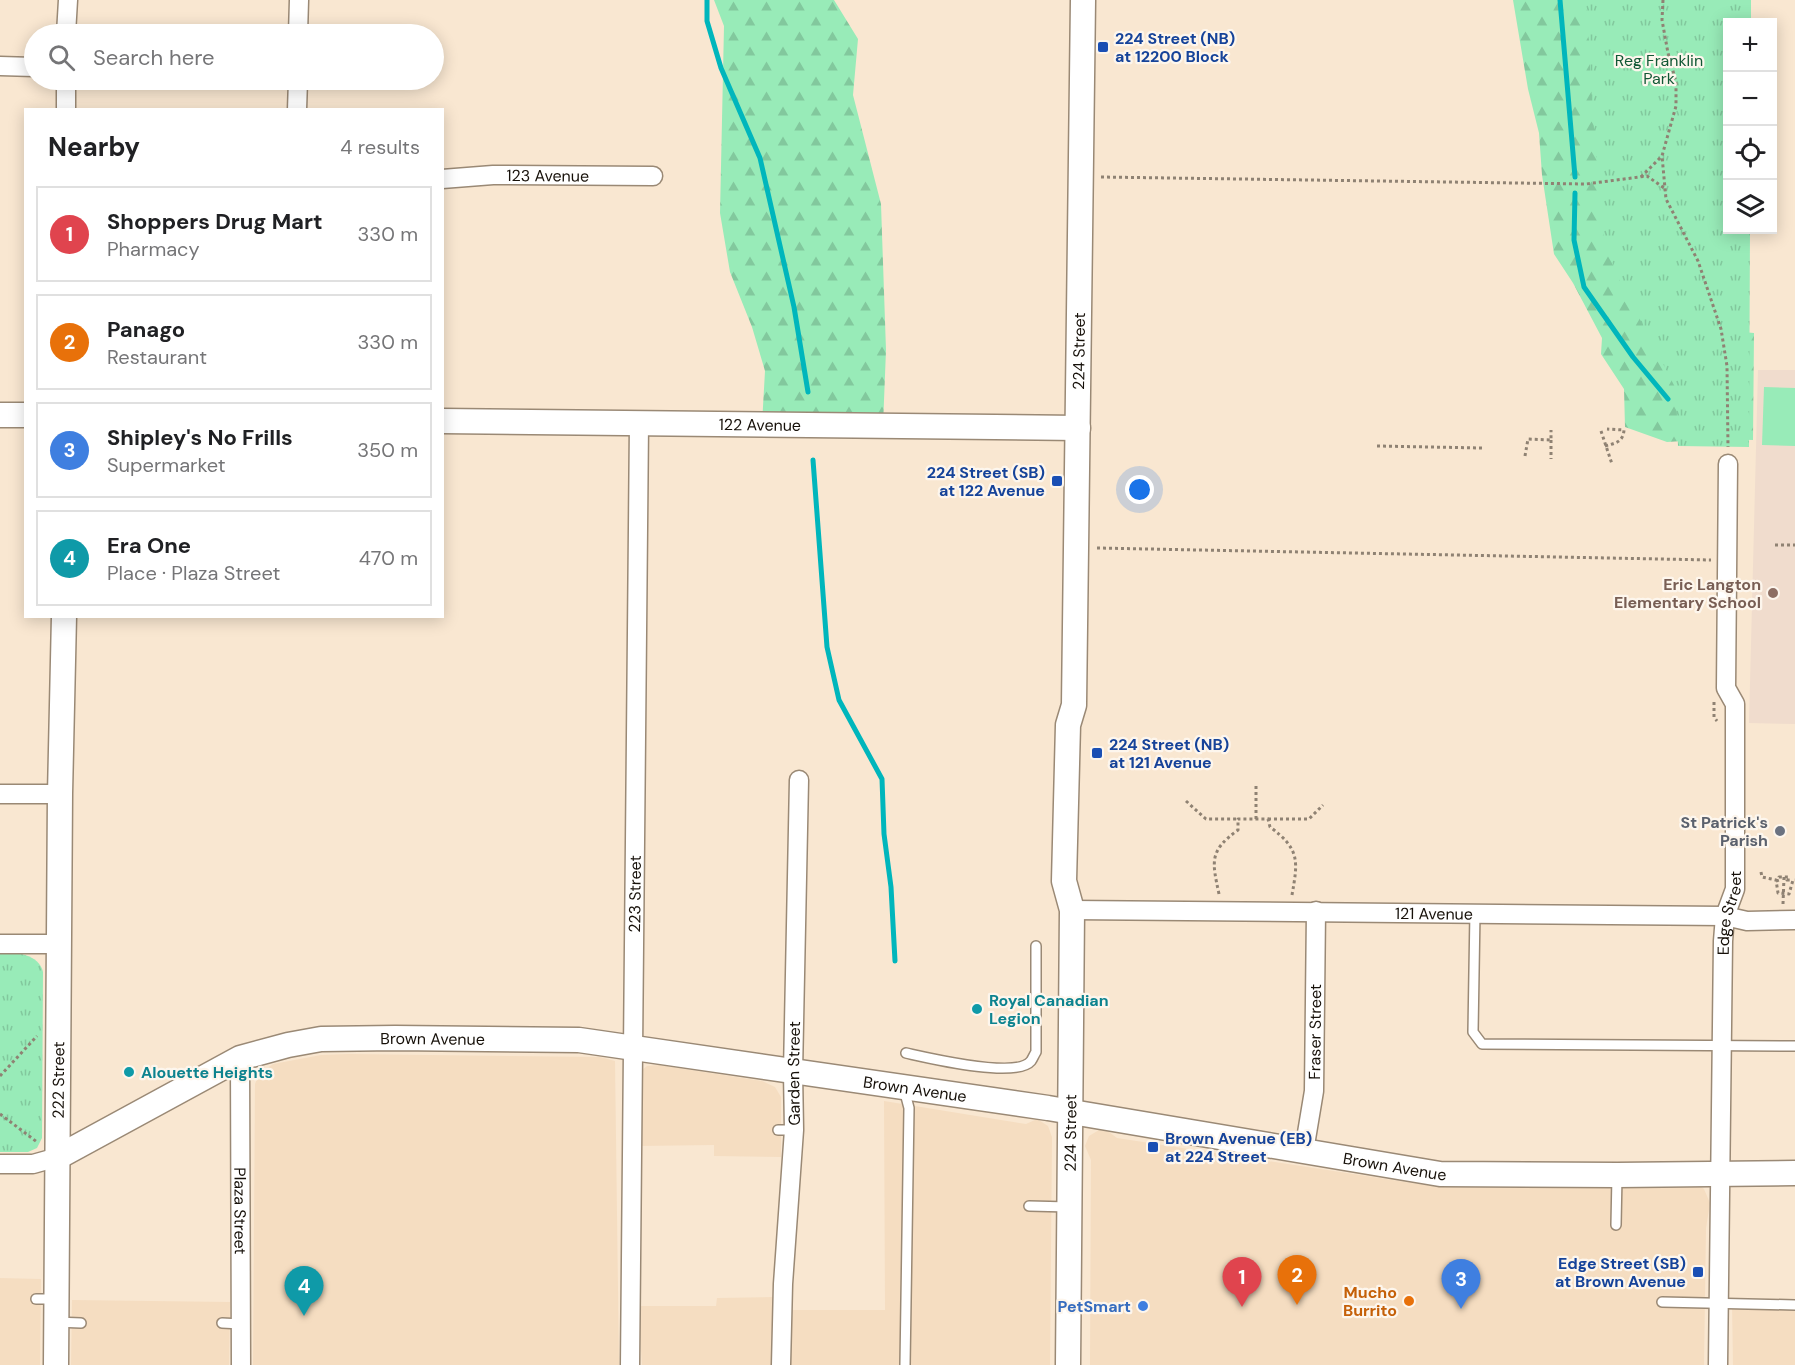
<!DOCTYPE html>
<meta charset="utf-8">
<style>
:root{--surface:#fff;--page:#f6f6f6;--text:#202124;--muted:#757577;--line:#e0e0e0;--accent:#b45309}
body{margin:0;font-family:"DM Sans",sans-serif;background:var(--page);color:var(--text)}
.controls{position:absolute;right:18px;top:18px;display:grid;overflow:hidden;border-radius:0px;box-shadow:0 3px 15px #0003}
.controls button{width:54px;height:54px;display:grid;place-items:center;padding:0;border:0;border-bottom:2px solid var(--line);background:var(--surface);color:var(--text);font:30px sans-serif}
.you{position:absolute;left:1140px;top:490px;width:21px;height:21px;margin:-15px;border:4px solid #fff;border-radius:50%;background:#1a73e8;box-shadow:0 0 0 9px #1a73e833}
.badge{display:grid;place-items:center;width:39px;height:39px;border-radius:50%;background:var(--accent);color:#fff;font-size:20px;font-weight:700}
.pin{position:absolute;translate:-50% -50px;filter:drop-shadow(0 2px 3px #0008)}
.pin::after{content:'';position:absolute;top:32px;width:21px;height:18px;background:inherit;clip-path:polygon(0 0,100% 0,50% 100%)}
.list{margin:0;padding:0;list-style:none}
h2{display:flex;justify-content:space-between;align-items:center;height:78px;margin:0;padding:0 24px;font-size:26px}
h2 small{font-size:20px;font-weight:400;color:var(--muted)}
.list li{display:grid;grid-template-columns:39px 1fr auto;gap:18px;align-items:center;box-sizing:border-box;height:96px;margin:0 12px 12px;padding:0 12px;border:2px solid var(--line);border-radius:0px}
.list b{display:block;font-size:22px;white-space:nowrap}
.list p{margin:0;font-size:20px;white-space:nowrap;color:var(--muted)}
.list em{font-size:20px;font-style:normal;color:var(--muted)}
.icon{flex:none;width:33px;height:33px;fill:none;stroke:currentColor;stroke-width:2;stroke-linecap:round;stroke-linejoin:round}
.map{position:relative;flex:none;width:1795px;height:1365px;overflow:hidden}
.search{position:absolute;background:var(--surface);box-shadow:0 3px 15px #0003;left:24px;top:24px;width:420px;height:66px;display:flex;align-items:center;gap:15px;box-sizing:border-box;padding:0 21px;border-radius:33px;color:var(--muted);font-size:22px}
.panel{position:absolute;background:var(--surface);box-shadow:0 3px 15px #0003;left:24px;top:108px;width:420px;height:510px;border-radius:0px}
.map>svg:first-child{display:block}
</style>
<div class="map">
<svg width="1795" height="1365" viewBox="0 0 1795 1365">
<defs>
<pattern id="forest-firs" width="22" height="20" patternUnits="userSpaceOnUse" patternTransform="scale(1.5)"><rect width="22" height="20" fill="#98ebb8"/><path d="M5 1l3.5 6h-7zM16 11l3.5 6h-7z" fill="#82c89d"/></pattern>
<pattern id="park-tufts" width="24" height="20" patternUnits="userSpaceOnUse" patternTransform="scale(1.5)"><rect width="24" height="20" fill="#98ebb8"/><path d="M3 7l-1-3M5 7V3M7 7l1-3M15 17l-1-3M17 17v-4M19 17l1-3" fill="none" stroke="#82c89d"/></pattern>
</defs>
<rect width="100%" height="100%" fill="#f9e7d1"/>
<g fill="#f5ddc1">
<polygon points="349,1054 600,1057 615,1061 619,1365 253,1365 255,1084 259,1074 273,1064 321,1055"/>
<polygon points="659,1065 762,1081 775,1087 781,1097 781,1157 714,1156 714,1145 638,1146 641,1071 647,1066"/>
<polygon points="884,1101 1026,1124 1037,1119 1048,1126 1052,1137 1050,1365 790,1365 792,1310 885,1310"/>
<polygon points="1099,1130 1109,1132 1117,1138 1438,1187 1668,1188 1677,1182 1698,1184 1704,1189 1710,1203 1706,1228 1704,1365 1090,1365 1091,1160 1085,1146 1089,1136"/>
<polygon points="0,1278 41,1279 40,1365 0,1365"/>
<polygon points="773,1297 771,1365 642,1365 638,1306 716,1306 717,1298"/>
<polygon points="72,1300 230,1302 229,1365 71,1365"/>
<polygon points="1732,1304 1795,1305 1795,1365 1733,1365"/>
</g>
<polygon fill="#f0dccd" points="1758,370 1795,370 1795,724 1749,723"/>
<g fill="url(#forest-firs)">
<polygon points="714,0 834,0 858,39 853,95 881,204 886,350 883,426 762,424 765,371 752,327 730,272 720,213 724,26"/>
<polygon points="1513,0 1594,0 1709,329 1754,333 1753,440 1716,439 1667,442 1625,427 1624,389 1601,354 1602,338 1573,283 1554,254 1542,175 1539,133 1528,89"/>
</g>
<g fill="url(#park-tufts)">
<polygon points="1586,0 1751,0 1751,22 1728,22 1728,230 1750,230 1749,447 1678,446 1676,389 1619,279 1604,242 1593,117"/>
<path d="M0,951C15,952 39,954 43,972L42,1138L37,1148L28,1152H0Z"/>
</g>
<polygon fill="#98ebb8" points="1764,387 1795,388 1795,446 1762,445"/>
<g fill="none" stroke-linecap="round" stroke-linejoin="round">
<g stroke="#00b6bc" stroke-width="5">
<polyline points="707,0 707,21 721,68 760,158 794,307 808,392"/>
<polyline points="1560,0 1575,177"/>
<polyline points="1575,193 1574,240 1584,287 1633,357 1668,399"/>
<polyline points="813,460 827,647 839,700 882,779 884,834 891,887 895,961"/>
</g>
<g stroke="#9a8975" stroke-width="12">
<g id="lane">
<polyline points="1475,912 1473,1032 1482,1044 1795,1046"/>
<path d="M906,1053C929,1058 1016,1079 1031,1061C1033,1058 1034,1055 1036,1052V946"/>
<polyline points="904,1089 909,1108 905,1365"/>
<polyline points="778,1130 794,1130"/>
<polyline points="1029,1206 1069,1207"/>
<polyline points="1616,1225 1617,1176"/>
<polyline points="36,1299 54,1299"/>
<polyline points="1662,1302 1795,1305"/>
<polyline points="56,1322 81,1323"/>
<polyline points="222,1323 241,1324"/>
</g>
</g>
<g stroke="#9a8975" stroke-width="21">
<g id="street">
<polyline points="66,34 68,0"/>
<polyline points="298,34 299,0"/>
<polyline points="0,66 34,67"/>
<polyline points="66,80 66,110"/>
<polyline points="297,110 298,80"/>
<path id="s1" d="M442,179L493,175L653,176"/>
<polyline points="0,794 60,794"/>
<path id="s2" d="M1072,910L1725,916L1747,921L1795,920"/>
<polyline points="0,944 59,944"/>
<path id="s3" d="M240,1058L241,1365"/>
<path id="s4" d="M1304,1151L1314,1091L1316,911"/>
<polyline points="0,1164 33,1164 58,1157"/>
<path id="s5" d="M630,1365L639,423"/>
<path id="s6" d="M781,1365L783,1284L794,1130L793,1072L799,780"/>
<path id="s7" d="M1718,1365L1723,941L1725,916L1735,889V704L1726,688L1728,464"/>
</g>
</g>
<g stroke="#9a8975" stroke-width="27">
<g id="secondary">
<polyline points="0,415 26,415"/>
<path id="s8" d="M442,421L1078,428"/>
<path id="s9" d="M58,1157L240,1058L288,1045L321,1039L395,1038L579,1040L1048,1108L1440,1174L1617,1175L1795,1173"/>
<path id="s10" d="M56,1365L60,794L64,616"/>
<path id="s11" d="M1068,1365L1072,910L1064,881L1068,725L1074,705L1083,0"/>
</g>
</g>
<g stroke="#8f8273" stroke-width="3" stroke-dasharray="3 3" stroke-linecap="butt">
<polyline points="1663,0 1662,20 1668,53 1676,82 1676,106 1662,156 1666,199 1698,261 1721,329 1727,366 1728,447"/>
<polyline points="1101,177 1586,184 1647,176 1664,188"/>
<polyline points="1641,177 1662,156"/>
<polyline points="1601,431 1612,464"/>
<polyline points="1551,440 1551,459"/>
<polyline points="1377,446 1482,448"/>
<path d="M1605,446C1616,443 1623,442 1624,430L1607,429"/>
<polyline points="1525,456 1528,439 1551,440 1551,430"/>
<polyline points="1775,545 1795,545"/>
<polyline points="1097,548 1711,560"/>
<polyline points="1714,702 1714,717 1717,721"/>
<polyline points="1256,786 1256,819"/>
<polyline points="1186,801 1206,819 1238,819"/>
<polyline points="1268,819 1309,819 1323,805"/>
<polyline points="1761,872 1762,877 1776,880 1778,893 1789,894 1793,880 1795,880"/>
<polyline points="1776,881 1779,880 1779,877 1788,877 1787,880 1792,880"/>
<path d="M1219,894C1212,861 1209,851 1238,830V819H1268L1270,827C1300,849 1298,861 1292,895"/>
<polyline points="1783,904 1784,877"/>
<polyline points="0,1076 37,1036"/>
<polyline points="0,1114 37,1142"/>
</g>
<use href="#lane" stroke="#fff" stroke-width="9"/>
<use href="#street" stroke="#fff" stroke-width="18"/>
<use href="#secondary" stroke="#fff" stroke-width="24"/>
</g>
<g fill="#1a4fb4" stroke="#fdf6ed" stroke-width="2">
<rect x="1097" y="41" width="12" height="12" rx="3"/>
<rect x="1051" y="475" width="12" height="12" rx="3"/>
<rect x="1091" y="747" width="12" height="12" rx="3"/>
<rect x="1147" y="1141" width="12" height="12" rx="3"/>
<rect x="1692" y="1266" width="12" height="12" rx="3"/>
</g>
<circle fill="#8d6e63" stroke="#fdf6ed" stroke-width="2" cx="1773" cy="593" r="6"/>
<circle fill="#6b7280" stroke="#fdf6ed" stroke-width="2" cx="1780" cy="831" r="6"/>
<g fill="#0f9aa8" stroke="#fdf6ed" stroke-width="2">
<circle cx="977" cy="1009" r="6"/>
<circle cx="129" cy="1072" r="6"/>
</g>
<circle fill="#e8710a" stroke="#fdf6ed" stroke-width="2" cx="1409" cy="1301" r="6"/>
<circle fill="#3f7fe0" stroke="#fdf6ed" stroke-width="2" cx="1143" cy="1306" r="6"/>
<g text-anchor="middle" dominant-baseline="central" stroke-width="4.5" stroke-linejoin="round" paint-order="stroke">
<g font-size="16" font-weight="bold" fill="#164399" stroke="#fdf6ed" text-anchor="start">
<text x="1115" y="38">224 Street (NB)<tspan x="1115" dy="18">at 12200 Block</tspan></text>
<text x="1045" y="472" text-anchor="end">224 Street (SB)<tspan x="1045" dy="18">at 122 Avenue</tspan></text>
<text x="1109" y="744">224 Street (NB)<tspan x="1109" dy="18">at 121 Avenue</tspan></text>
<text x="1165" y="1138">Brown Avenue (EB)<tspan x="1165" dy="18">at 224 Street</tspan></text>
<text x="1686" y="1263" text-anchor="end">Edge Street (SB)<tspan x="1686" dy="18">at Brown Avenue</tspan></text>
</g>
<g font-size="16" fill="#115835" stroke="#fdf6ed">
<text x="1659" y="60">Reg Franklin<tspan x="1659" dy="18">Park</tspan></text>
</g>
<g font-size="16" fill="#161009" stroke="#fdf6ed">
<text stroke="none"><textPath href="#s1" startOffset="106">123 Avenue</textPath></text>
<text stroke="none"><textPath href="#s11" startOffset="1016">224 Street</textPath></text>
<text stroke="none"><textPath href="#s8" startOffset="318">122 Avenue</textPath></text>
<text stroke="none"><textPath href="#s5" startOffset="471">223 Street</textPath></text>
<text stroke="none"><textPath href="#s2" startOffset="362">121 Avenue</textPath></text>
<text stroke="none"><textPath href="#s7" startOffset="453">Edge Street</textPath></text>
<text stroke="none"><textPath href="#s4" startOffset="120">Fraser Street</textPath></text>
<text stroke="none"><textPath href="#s9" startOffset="402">Brown Avenue</textPath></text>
<text stroke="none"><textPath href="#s6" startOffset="292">Garden Street</textPath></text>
<text stroke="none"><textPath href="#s10" startOffset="285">222 Street</textPath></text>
<text stroke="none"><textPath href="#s9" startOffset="888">Brown Avenue</textPath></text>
<text stroke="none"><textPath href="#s11" startOffset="232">224 Street</textPath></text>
<text stroke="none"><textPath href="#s9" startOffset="1374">Brown Avenue</textPath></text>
<text stroke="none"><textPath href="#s3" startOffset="153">Plaza Street</textPath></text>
</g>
<g font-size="16" font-weight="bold" fill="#785e54" stroke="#fdf6ed" text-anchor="end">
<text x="1761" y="584">Eric Langton<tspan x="1761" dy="18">Elementary School</tspan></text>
</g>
<g font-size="16" font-weight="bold" fill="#5b616d" stroke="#fdf6ed" text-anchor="end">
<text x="1768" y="822">St Patrick's<tspan x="1768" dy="18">Parish</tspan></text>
</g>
<g font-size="16" font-weight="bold" fill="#0d838f" stroke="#fdf6ed" text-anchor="start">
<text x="989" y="1000">Royal Canadian<tspan x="989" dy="18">Legion</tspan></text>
<text x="141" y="1072">Alouette Heights</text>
</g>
<g font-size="16" font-weight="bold" fill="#c56008" stroke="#fdf6ed" text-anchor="end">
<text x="1397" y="1292">Mucho<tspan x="1397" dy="18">Burrito</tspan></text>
</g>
<g font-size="16" font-weight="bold" fill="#366cbe" stroke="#fdf6ed" text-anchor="end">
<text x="1131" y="1306">PetSmart</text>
</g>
</g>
</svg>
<div class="controls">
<button>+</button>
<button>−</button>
<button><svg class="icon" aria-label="locate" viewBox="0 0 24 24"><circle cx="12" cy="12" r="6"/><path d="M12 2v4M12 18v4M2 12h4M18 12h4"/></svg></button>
<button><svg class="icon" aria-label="layers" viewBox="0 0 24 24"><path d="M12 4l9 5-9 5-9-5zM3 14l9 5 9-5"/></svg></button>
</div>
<div class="you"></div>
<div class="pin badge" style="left:1242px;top:1307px;background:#e0444e">1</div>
<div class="pin badge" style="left:1297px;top:1305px;background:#e8710a">2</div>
<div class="pin badge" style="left:1461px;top:1309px;background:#3f7fe0">3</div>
<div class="pin badge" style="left:304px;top:1316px;background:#0f9aa8">4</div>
<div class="search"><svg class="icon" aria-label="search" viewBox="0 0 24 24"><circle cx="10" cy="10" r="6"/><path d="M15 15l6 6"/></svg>Search here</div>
<section class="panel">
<h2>Nearby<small>4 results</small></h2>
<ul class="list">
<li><span class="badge" style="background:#e0444e">1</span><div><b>Shoppers Drug Mart</b><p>Pharmacy</p></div><em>330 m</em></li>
<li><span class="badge" style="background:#e8710a">2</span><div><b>Panago</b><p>Restaurant</p></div><em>330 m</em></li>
<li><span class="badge" style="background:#3f7fe0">3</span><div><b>Shipley's No Frills</b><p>Supermarket</p></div><em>350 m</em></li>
<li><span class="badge" style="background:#0f9aa8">4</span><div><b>Era One</b><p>Place · Plaza Street</p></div><em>470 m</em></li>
</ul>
</section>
</div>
